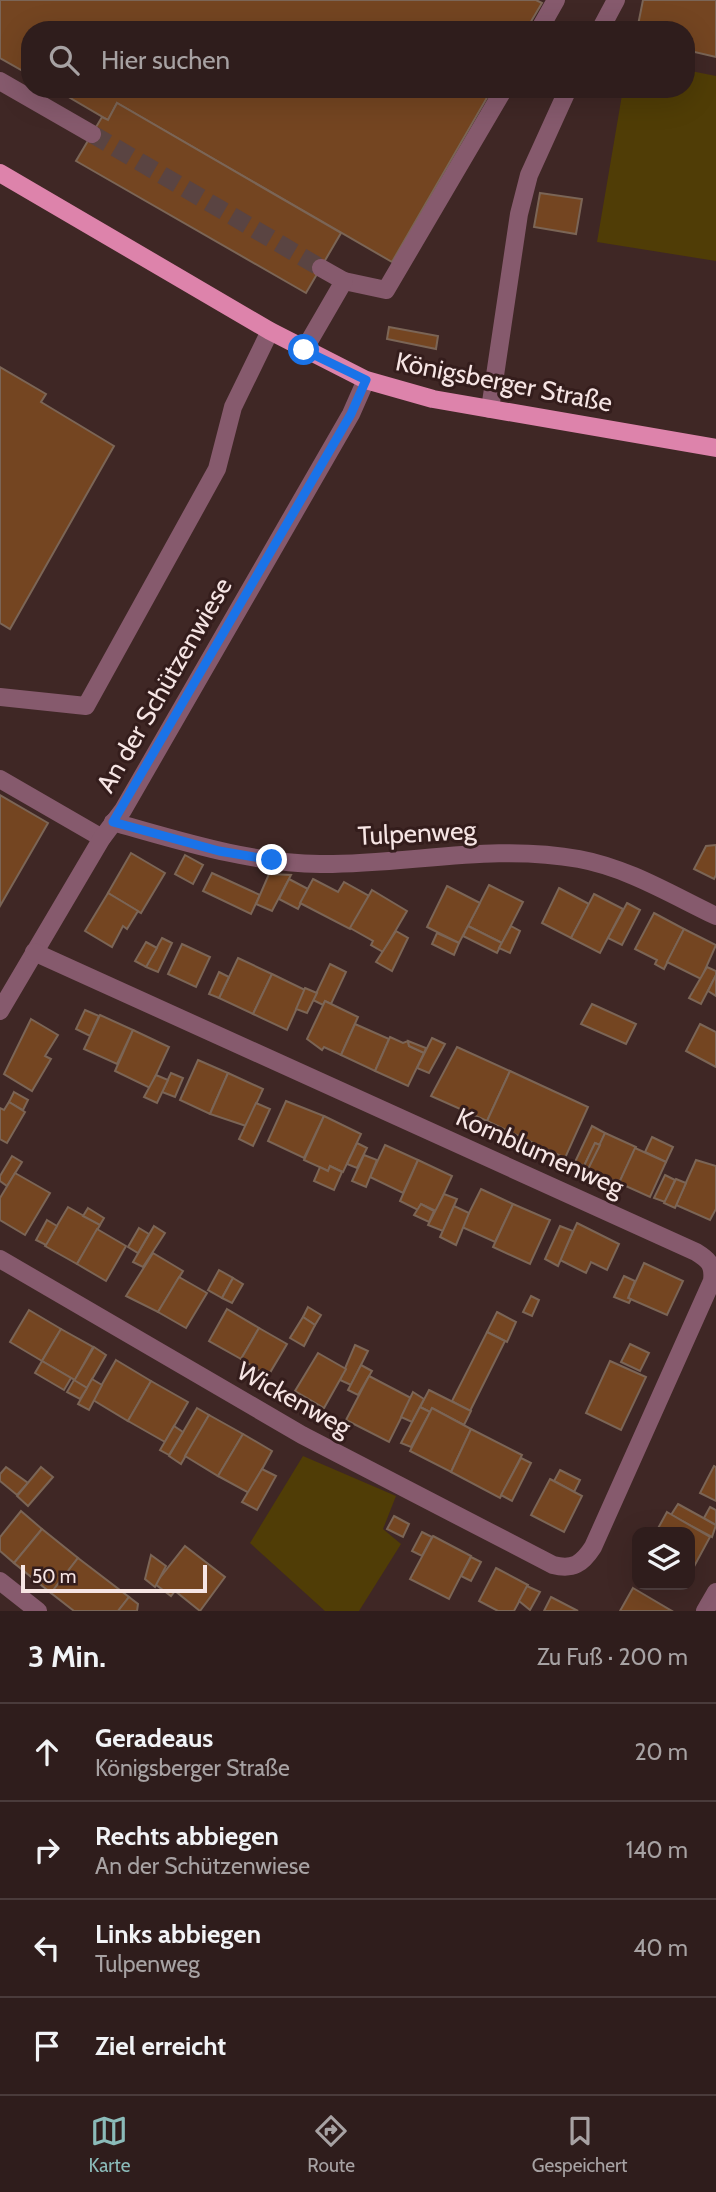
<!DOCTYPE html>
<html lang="de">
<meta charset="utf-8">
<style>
:root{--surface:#2f1d1c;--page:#3b2a29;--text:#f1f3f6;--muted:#a7a2a3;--line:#4a3b3b;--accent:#8bbbb9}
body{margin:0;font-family:Cabin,sans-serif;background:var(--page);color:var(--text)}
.controls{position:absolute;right:21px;bottom:21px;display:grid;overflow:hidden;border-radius:14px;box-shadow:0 7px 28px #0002}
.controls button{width:63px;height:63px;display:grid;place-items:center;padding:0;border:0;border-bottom:2px solid var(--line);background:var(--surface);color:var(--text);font:35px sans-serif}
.scale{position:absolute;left:21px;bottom:18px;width:186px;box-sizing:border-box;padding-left:7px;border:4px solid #f6e5e4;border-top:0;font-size:19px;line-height:24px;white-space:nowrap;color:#f6e5e4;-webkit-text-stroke:5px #341d1c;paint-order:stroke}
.stop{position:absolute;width:21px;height:21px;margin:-16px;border:5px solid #1a73e8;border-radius:50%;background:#fff}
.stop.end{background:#1a73e8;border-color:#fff;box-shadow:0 2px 7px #0008}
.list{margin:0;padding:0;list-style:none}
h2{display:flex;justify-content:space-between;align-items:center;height:91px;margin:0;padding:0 28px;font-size:30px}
h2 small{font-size:23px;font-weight:400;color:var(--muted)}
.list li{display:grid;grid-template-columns:46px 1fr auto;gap:21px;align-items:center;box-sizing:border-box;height:98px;padding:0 28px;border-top:2px solid var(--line)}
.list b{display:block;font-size:26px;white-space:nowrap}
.list p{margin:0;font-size:23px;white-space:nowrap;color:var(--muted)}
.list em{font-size:23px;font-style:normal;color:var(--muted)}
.icon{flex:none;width:38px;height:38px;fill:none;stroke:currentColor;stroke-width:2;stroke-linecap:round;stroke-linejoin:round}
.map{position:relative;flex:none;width:716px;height:1611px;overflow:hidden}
.search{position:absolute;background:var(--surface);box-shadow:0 7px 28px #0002;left:21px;right:21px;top:21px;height:77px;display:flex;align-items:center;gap:18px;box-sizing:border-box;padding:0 24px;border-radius:28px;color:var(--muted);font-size:26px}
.sheet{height:483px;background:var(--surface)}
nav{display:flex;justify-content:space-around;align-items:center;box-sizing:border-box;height:98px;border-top:2px solid var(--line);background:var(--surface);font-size:19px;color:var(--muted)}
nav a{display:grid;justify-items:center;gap:4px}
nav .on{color:var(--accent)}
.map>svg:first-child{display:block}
</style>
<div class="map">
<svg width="716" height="1611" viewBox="0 0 716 1611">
<rect width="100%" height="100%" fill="#3f2725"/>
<g fill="#503d06">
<polygon points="686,70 716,76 716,261 597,242 623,89 686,89"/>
<polygon points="303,1456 396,1496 383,1529 401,1544 359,1611 325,1611 250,1543"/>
</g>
<g fill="#744521" stroke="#7b6556" stroke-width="2">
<polygon points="0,0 536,0 542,3 526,30 30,30 30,75 0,58"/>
<polygon points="643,0 716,0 716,57 686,50 686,30 637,30"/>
<polygon points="55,89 492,89 392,262 117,103 108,120"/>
<polygon points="117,103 341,233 306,293 76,161 102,117 108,120"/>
<polygon points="540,193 582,199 576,234 534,227"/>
<polygon points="389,327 438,336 436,349 387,339"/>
<polygon points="0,367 46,394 41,402 114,446 10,629 0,623"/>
<polygon points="0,795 48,823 0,906"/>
<polygon points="716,845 716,875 714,879 694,869 706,846"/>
<polygon points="131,853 165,873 141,913 108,893"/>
<polygon points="185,855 203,865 193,884 175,874"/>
<polygon points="212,873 260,895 251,914 203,891"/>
<polygon points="269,874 291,875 272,911 256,904"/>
<polygon points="289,879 308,889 298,909 279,899"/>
<polygon points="313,879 338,892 344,882 369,896 350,929 300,903"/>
<polygon points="489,885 523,902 502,943 468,926"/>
<polygon points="447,886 480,903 459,943 427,927"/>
<polygon points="559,888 589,904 571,938 542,923"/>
<polygon points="372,890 407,911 383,952 371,945 373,941 350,928"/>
<polygon points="108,893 138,911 127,929 123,926 112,947 85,931"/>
<polygon points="594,894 623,909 600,953 571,938"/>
<polygon points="627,903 640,910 622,945 608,938"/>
<polygon points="654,913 684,929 664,969 655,964 657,960 635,949"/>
<polygon points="468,926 502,943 497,953 463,936"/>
<polygon points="511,926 520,931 510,953 499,948"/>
<polygon points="684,929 716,945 701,979 667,962"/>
<polygon points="396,931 408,938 392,971 376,962"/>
<polygon points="437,933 459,943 454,955 432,944"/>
<polygon points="162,938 172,943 158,972 146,967"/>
<polygon points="146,942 157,948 146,967 135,961"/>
<polygon points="182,944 210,957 196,987 168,974"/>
<polygon points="238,958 272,974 253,1014 219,998"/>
<polygon points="330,964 346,972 331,1004 325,1001 323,1005 313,1000"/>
<polygon points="707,967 716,971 716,975 701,1004 689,998"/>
<polygon points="219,972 229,977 219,998 209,994"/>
<polygon points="272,974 305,990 287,1030 253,1014"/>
<polygon points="716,975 716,996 708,991"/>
<polygon points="305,988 317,993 307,1013 296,1009"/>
<polygon points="325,1001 358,1017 341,1055 324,1047 322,1050 307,1039"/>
<polygon points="592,1004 636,1024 626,1044 581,1024"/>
<polygon points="85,1010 99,1016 90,1036 76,1029"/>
<polygon points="100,1015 133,1030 117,1064 84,1049"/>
<polygon points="31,1019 58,1035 45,1056 51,1059 32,1091 4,1074"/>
<polygon points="355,1024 389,1039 375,1071 341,1055"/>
<polygon points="700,1024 716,1032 716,1067 686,1051"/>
<polygon points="133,1030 169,1047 150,1088 115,1071"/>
<polygon points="390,1037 403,1043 408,1041 409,1046 424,1053 408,1086 375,1071"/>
<polygon points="432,1038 445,1044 429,1073 417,1068"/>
<polygon points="408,1041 426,1048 424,1053 409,1046"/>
<polygon points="457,1047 510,1071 487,1121 431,1096"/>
<polygon points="198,1060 228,1073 210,1114 180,1100"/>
<polygon points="510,1071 588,1107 565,1158 487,1121"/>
<polygon points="171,1073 183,1078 175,1097 162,1092"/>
<polygon points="228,1073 263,1089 246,1126 210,1114"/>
<polygon points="156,1075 168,1080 157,1103 144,1097"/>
<polygon points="14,1092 28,1100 23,1110 9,1102"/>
<polygon points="286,1101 324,1116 304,1158 268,1141"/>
<polygon points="9,1102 25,1112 7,1143 0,1139 0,1108 4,1110"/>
<polygon points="256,1103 270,1109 253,1146 239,1139"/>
<polygon points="324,1116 361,1134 343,1172 330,1166 328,1171 304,1160"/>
<polygon points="592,1126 605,1133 600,1145 595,1143 584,1166 575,1162"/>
<polygon points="605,1133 636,1147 619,1183 588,1169"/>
<polygon points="652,1137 673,1147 666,1162 645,1152"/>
<polygon points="357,1143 367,1148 357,1168 347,1164"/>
<polygon points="595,1143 600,1145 588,1169 584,1166"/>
<polygon points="385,1145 418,1160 403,1193 370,1177"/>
<polygon points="635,1148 666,1162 650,1197 619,1183"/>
<polygon points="364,1155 377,1160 366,1187 352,1181"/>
<polygon points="12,1156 22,1162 7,1186 0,1181 0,1176"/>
<polygon points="418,1160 452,1176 436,1211 421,1204 418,1210 400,1201"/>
<polygon points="696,1160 716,1166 716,1209 710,1220 676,1205"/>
<polygon points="330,1166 342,1172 334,1190 314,1181 320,1167 328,1171"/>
<polygon points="15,1173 50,1193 25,1235 0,1220 0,1198"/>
<polygon points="665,1175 675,1180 665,1202 654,1198"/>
<polygon points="676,1179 686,1183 675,1208 664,1203"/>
<polygon points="481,1189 513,1204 495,1242 462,1227"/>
<polygon points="444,1194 457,1199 443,1231 428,1225"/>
<polygon points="421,1204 434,1211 429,1222 414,1215"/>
<polygon points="513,1204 550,1220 530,1264 493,1247"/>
<polygon points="454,1206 469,1213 456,1245 440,1237"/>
<polygon points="68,1207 100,1225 77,1264 45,1246"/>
<polygon points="88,1208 104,1218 100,1225 83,1216"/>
<polygon points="47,1220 57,1226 46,1245 36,1240"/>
<polygon points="577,1223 619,1244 607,1270 591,1262 586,1273 560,1260"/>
<polygon points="154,1226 165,1233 143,1267 133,1262"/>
<polygon points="560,1226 573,1231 558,1266 545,1259"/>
<polygon points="139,1228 149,1234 138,1253 128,1247"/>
<polygon points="97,1229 126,1246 106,1281 77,1264"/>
<polygon points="153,1253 183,1271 158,1312 126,1296"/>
<polygon points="644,1263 683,1281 667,1315 628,1298"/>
<polygon points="219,1270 233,1278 222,1298 208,1290"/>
<polygon points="624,1276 635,1281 628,1298 631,1299 629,1303 614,1297"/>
<polygon points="179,1277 207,1293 186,1328 158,1312"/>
<polygon points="233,1278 243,1284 232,1303 222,1298"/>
<polygon points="531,1296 539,1300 532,1316 523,1312"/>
<polygon points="308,1307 321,1315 315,1325 303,1317"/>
<polygon points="227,1309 259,1328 241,1359 209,1341"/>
<polygon points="29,1310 61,1329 42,1361 10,1342"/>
<polygon points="497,1312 516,1322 507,1342 487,1332"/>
<polygon points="303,1317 315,1325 304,1346 290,1338"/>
<polygon points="259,1328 287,1344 268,1376 241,1359"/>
<polygon points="61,1329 93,1347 75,1380 42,1361"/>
<polygon points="487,1332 505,1341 470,1411 452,1401"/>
<polygon points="630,1344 649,1353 640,1371 621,1362"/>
<polygon points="355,1345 368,1351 351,1385 340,1380"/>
<polygon points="94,1347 106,1355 87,1388 74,1381"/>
<polygon points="318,1353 346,1369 324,1408 295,1391"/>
<polygon points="116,1360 151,1381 128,1421 93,1400"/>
<polygon points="42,1361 71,1378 64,1390 35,1373"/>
<polygon points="610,1361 646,1377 621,1430 586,1413"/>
<polygon points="361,1365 372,1371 358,1395 348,1390"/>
<polygon points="369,1376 411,1398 389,1442 346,1420"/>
<polygon points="92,1379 102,1385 89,1410 78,1404"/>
<polygon points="74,1380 87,1388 80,1399 67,1392"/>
<polygon points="151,1381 188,1402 165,1442 128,1421"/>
<polygon points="429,1390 471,1411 464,1425 432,1408 430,1412 420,1407"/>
<polygon points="413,1392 424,1399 412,1422 401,1417"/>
<polygon points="420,1407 430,1412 411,1447 401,1443"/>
<polygon points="197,1408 209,1415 181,1464 169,1456"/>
<polygon points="432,1408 471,1429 451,1472 410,1451"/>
<polygon points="209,1415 243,1434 218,1476 185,1456"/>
<polygon points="174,1426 183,1432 169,1455 160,1450"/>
<polygon points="471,1429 522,1455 500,1498 451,1472"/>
<polygon points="243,1434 272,1451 249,1493 218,1476"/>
<polygon points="521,1458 531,1463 512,1501 501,1495"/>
<polygon points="714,1466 716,1467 716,1501 700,1493"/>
<polygon points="6,1467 28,1483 17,1495 0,1481 0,1474"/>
<polygon points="41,1467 53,1477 28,1506 17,1496"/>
<polygon points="262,1469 276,1476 257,1510 242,1502"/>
<polygon points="560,1470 580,1480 574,1492 554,1481"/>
<polygon points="550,1479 582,1496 564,1532 531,1515"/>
<polygon points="678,1504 716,1525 712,1537 671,1515"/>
<polygon points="710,1507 716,1510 716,1525 704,1518"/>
<polygon points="21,1511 42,1529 14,1563 0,1551 0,1537"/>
<polygon points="667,1512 710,1537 690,1574 690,1532 656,1532"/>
<polygon points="394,1516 409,1524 403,1537 387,1529"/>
<polygon points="42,1529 78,1558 51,1593 14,1563"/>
<polygon points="422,1532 432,1537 422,1556 412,1551"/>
<polygon points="433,1536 471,1556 449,1599 410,1579"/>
<polygon points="185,1546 225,1577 200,1611 175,1591 171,1596 155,1584"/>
<polygon points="151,1555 166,1566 155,1587 145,1579"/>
<polygon points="471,1557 481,1562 471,1581 461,1576"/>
<polygon points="78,1558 129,1597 118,1611 74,1611 51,1593"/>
<polygon points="496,1568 528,1585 514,1611 498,1611 479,1601"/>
<polygon points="527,1586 540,1592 530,1610 519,1601"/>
<polygon points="633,1588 672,1611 620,1611"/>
<polygon points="129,1597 138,1604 137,1611 118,1611"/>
<polygon points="551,1597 578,1611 544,1611"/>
</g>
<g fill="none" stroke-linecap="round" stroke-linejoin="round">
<polyline stroke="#5a4442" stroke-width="18" stroke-dasharray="18 9" stroke-linecap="butt" points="92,134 321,268"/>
<g stroke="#865a6d" stroke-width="18">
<polyline points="539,30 556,0"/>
<polyline points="600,30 616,0"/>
<polyline points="0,81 92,134"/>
<polyline points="344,281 386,290 504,89"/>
<polyline points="304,350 344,281 321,268"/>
<polyline points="490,409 519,214 529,175 568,89"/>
<polyline points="0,697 86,706 217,469 233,407 270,331"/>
<polyline points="0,779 102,838"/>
<path d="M113,822C181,841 249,863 320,864C406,865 494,843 579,859C628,868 672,895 716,916"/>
<polyline points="0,1011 102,838 123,810 351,414 366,380"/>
<path d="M0,1259L302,1435L553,1565C573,1570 582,1564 593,1547L712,1281C714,1265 709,1260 696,1252L34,952"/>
<polyline points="0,1581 38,1611"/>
<polyline points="705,1611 716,1592"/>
</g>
<polyline stroke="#dd83ab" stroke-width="18" points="0,173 270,331 366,380 433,399 716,448"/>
</g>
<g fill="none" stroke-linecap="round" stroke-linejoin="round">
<polyline stroke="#1a73e8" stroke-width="9" points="272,860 219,851 113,822 351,414 366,380 304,350"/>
</g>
<g text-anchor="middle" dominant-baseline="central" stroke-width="6" stroke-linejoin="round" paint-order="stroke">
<g font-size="26" fill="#f6e5e4" stroke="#341d1c">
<text transform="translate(504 382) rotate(11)">Königsberger Straße</text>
<text transform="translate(164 685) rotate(-60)">An der Schützenwiese</text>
<text transform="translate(417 833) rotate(-3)">Tulpenweg</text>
<text transform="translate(540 1152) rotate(24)">Kornblumenweg</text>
<text transform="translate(294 1399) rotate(29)">Wickenweg</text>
</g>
</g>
</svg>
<div class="controls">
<button><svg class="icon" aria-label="layers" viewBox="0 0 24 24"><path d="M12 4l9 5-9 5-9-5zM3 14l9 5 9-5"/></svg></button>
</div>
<div class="scale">50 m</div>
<div class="stop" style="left:304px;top:350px"></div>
<div class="stop end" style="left:272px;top:860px"></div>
<div class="search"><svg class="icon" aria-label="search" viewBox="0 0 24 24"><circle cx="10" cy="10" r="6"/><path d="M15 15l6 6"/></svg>Hier suchen</div>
</div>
<section class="sheet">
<h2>3 Min.<small>Zu Fuß · 200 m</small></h2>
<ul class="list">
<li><svg class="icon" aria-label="ahead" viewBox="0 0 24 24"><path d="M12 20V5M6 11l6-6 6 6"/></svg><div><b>Geradeaus</b><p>Königsberger Straße</p></div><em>20 m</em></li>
<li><svg class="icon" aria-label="right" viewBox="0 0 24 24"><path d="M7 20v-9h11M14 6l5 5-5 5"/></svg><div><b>Rechts abbiegen</b><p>An der Schützenwiese</p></div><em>140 m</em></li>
<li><svg class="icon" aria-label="left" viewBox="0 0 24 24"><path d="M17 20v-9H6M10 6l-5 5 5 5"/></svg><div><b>Links abbiegen</b><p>Tulpenweg</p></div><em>40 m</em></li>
<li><svg class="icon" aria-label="arrive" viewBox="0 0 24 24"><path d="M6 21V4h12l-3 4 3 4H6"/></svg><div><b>Ziel erreicht</b></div></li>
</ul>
</section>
<nav>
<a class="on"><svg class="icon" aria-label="map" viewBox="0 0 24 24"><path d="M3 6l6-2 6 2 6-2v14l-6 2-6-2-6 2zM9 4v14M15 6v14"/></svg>Karte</a>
<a><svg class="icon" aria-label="directions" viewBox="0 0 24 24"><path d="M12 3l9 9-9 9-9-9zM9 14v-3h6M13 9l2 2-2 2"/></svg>Route</a>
<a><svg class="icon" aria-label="saved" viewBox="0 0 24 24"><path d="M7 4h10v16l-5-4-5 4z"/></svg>Gespeichert</a>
</nav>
